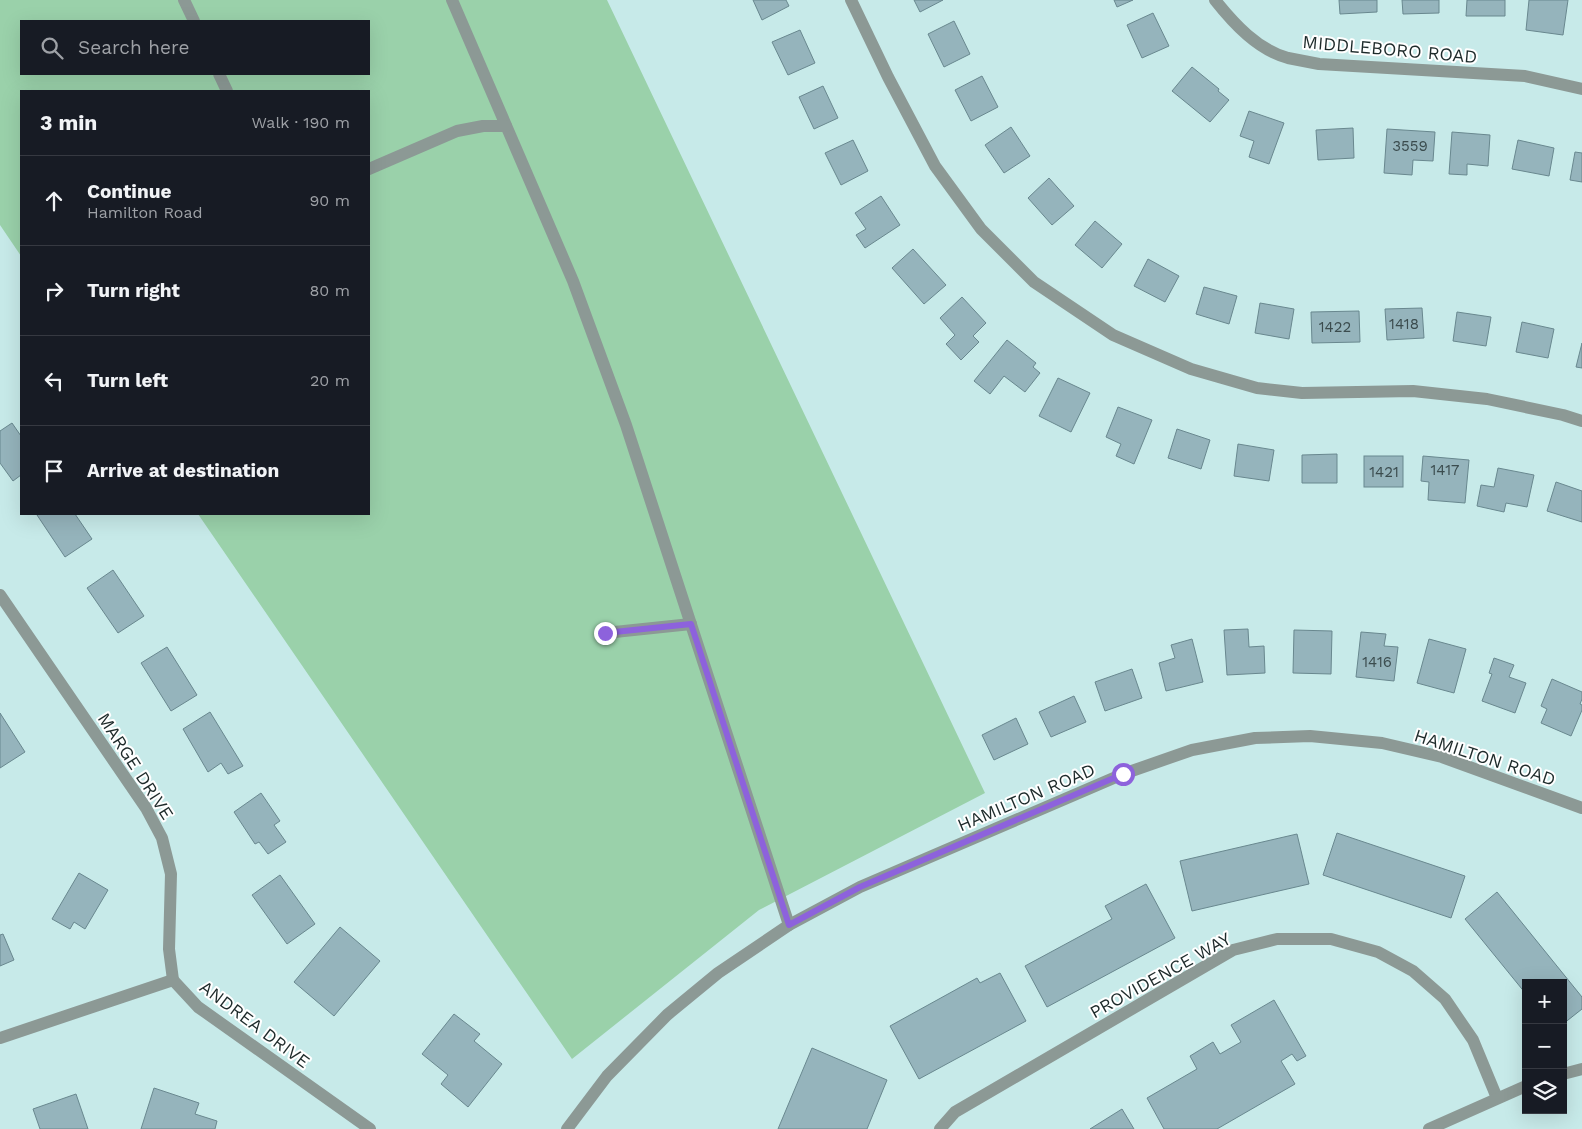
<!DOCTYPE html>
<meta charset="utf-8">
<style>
:root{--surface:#171b24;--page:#20242c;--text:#f1f3f6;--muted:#9ea1a6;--line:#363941}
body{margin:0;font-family:"Work Sans",sans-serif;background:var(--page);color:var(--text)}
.controls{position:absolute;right:15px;bottom:15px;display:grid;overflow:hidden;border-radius:0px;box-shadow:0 5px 20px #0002}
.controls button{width:45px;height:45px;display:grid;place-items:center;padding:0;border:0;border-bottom:1px solid var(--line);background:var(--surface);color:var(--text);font:25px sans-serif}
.stop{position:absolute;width:15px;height:15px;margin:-11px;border:4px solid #8d62dc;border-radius:50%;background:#fff}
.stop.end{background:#8d62dc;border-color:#fff;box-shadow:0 1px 5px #0008}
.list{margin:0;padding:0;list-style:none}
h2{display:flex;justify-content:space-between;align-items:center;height:65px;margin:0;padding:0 20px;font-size:21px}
h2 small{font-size:16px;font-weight:400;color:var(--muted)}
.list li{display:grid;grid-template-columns:32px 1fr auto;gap:15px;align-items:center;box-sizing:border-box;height:90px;padding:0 20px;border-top:1px solid var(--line)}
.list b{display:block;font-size:19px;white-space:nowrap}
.list p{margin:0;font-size:16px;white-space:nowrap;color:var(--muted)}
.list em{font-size:16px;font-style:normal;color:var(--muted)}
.icon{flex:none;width:28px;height:28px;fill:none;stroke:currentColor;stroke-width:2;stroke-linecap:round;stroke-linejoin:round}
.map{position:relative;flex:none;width:1582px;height:1129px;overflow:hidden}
.search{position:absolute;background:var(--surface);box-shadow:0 5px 20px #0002;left:20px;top:20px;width:350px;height:55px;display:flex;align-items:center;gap:12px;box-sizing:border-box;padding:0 18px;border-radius:0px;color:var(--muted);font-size:19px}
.panel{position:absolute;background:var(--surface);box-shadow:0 5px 20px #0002;left:20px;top:90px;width:350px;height:425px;border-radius:0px}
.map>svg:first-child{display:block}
</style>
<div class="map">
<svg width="1582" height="1129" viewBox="0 0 1582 1129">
<rect width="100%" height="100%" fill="#c7eae9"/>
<path fill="#9ad1aa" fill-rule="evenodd" d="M0,0H607L985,793L759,910L572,1059L198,514H369V91H21V256L0,225ZM21,21H369V74H21Z"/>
<g fill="#95b4bc" stroke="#69888f">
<polygon points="753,0 786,0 789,6 762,20"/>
<polygon points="914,0 943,0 920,12"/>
<polygon points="1114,0 1133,0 1117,7"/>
<polygon points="1339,0 1377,0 1377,12 1340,14"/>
<polygon points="1402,0 1439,0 1439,13 1403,14"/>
<polygon points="1467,0 1505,0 1505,16 1466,16"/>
<polygon points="1529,0 1568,0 1563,35 1526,30"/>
<polygon points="1153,13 1169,46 1142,58 1127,25"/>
<polygon points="954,21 970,54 944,67 928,34"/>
<polygon points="800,30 815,63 788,75 772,42"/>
<polygon points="1192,67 1219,89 1218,91 1229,100 1210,122 1172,91"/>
<polygon points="982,76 998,107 971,121 955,90"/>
<polygon points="823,86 838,118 814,129 799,97"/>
<polygon points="1249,111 1284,123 1269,164 1249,157 1254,141 1240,136"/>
<polygon points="1011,127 1030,156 1004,173 985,145"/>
<polygon points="1353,128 1354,158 1318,160 1316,130"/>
<polygon points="1387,129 1435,132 1433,161 1413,160 1412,175 1384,173"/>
<polygon points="1452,132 1490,135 1488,166 1467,164 1467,175 1449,174"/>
<polygon points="853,140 868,171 841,185 825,153"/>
<polygon points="1518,140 1554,148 1549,176 1512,169"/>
<polygon points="1575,152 1582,153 1582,182 1570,180"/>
<polygon points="1049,178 1074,206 1052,225 1028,198"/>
<polygon points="881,196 900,225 865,248 856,235 866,229 855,213"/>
<polygon points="1095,221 1122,244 1102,268 1075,245"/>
<polygon points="913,249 946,285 924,304 892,268"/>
<polygon points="1148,259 1179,276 1165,302 1134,286"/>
<polygon points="1204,287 1237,296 1229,324 1196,314"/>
<polygon points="962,297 986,323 973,336 979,342 961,360 946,344 955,335 940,318"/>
<polygon points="1260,303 1294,309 1289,339 1255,333"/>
<polygon points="1422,308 1424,338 1387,340 1385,309"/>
<polygon points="1359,311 1360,342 1312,343 1311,312"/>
<polygon points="1457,312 1491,317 1486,346 1453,341"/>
<polygon points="1522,322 1554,329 1548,358 1516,352"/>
<polygon points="1007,340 1036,363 1033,367 1040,373 1025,392 1004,376 990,394 974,381"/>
<polygon points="1582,343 1582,368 1576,367"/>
<polygon points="1058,378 1090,393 1071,432 1039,416"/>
<polygon points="1118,407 1152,420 1134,464 1116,456 1121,444 1106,437"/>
<polygon points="12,423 21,436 21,475 13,481 0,463 0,431"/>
<polygon points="1177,429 1210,440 1201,469 1168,458"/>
<polygon points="1238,444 1274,450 1269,481 1234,476"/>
<polygon points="1337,454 1337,483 1302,483 1302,455"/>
<rect x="1364" y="456" width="39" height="31"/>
<polygon points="1423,456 1469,460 1465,503 1428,500 1429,482 1421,481"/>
<polygon points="1498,468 1534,475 1527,507 1506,503 1504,512 1477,506 1481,485 1494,487"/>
<polygon points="1556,482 1582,491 1582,522 1547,511"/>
<polygon points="40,514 75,514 92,539 65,557 37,515"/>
<polygon points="113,570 144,616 118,633 87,588"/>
<polygon points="1248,629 1249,647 1264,646 1265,673 1227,675 1224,630"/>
<polygon points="1294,630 1332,631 1331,674 1293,673"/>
<polygon points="1361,632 1386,634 1384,646 1398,647 1394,681 1356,677"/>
<polygon points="1192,639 1203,682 1166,691 1159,663 1175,658 1171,645"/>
<polygon points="1429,639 1466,649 1454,693 1417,683"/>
<polygon points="167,647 197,695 171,711 141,663"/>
<polygon points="1494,658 1514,665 1509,677 1526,683 1515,713 1482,701 1492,674 1489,673"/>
<polygon points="1132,669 1142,698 1105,711 1095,682"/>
<polygon points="1552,679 1582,692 1582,699 1580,704 1582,705 1582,710 1571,736 1541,723 1547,709 1541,706"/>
<polygon points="1074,696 1086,722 1051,737 1039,712"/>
<polygon points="210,712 243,766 228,774 221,763 208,772 183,729"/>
<polygon points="0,713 25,752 0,768"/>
<polygon points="1016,718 1028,744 994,760 982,735"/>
<polygon points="261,793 280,821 274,825 286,842 268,854 259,842 255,844 234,812"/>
<polygon points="1337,833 1465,876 1451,918 1323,875"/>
<polygon points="1297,834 1309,884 1192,911 1180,861"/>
<polygon points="79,873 108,890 85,929 74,922 70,929 52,919"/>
<polygon points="280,875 315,924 287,944 252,895"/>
<polygon points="1146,884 1175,938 1047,1007 1025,966 1112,919 1105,906"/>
<polygon points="1497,892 1582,997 1582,1009 1563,1024 1563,983 1526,983 1526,994 1465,919"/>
<polygon points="340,927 380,961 334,1016 294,982"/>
<polygon points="3,934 14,960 0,966 0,935"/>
<polygon points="1000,973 1026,1021 919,1079 890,1026 977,978 980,983"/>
<polygon points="1274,1000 1306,1056 1297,1061 1292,1054 1281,1061 1295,1084 1217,1129 1164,1129 1147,1098 1197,1069 1190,1056 1213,1042 1220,1054 1241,1042 1231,1025"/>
<polygon points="454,1014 480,1034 474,1041 502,1064 468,1107 441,1084 448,1075 422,1054"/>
<polygon points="812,1048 887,1080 867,1129 778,1129"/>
<polygon points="154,1088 199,1103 195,1114 217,1121 215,1129 141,1129"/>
<polygon points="76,1094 88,1129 40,1129 33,1109"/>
<polygon points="1122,1109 1134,1129 1090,1129"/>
</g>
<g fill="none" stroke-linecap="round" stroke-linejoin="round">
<g stroke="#8c9995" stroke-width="12">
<polyline points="184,0 194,21"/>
<polyline points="452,0 573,281 626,425 789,925"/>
<polyline points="219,74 227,91"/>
<polyline points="369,169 457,131 483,126 506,126"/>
<polyline points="605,633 691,624"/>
</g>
<g stroke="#8c9995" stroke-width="12">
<polyline points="851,0 888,77 935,166 981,229 1034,282 1113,335 1191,369 1257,388 1302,393 1413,391 1487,399 1563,415 1582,421"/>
<path d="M1215,0C1234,24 1258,50 1288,58C1298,60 1309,62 1319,64L1525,76L1582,89"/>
<polyline points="0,595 146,808 162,838 171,874 169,949 173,980"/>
<polyline points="0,1038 173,980 198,1007 370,1129"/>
<polyline points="1563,1074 1582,1069"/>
<polyline points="940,1129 955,1112 1233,950 1277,939 1331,939 1378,952 1413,971 1445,999 1473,1040 1497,1098"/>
<polyline points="1429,1129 1526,1086"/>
</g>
<polyline stroke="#8c9995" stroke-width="12" points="567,1129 607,1076 667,1015 718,973 789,925 860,887 1123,774 1192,750 1255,738 1310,736 1382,743 1442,757 1582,808"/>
</g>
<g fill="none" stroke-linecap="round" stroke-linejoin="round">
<polyline stroke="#8d62dc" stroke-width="6" points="605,633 691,624 789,925 860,887 1123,774"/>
</g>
<g text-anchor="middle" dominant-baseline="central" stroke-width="4" stroke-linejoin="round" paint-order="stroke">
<g font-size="15" fill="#3b4c4e">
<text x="1410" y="146">3559</text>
<text x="1404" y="324">1418</text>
<text x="1335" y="327">1422</text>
<text x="1445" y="470">1417</text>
<text x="1384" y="472">1421</text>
<text x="1377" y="662">1416</text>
</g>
<g font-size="18" fill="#1d2a2a" stroke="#fff">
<text transform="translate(1390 49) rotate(5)">MIDDLEBORO ROAD</text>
<text transform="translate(1485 757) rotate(18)">HAMILTON ROAD</text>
<text transform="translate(136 766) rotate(57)">MARGE DRIVE</text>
<text transform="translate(1026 797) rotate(-23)">HAMILTON ROAD</text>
<text transform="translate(1160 975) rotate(-29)">PROVIDENCE WAY</text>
<text transform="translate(255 1024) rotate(37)">ANDREA DRIVE</text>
</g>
</g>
</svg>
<div class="controls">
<button>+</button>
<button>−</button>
<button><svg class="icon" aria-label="layers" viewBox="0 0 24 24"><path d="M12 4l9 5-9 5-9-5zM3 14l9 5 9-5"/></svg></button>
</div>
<div class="stop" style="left:1123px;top:774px"></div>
<div class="stop end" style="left:605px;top:633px"></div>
<div class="search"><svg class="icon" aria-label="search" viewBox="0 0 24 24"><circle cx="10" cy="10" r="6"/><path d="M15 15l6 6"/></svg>Search here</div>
<section class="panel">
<h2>3 min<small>Walk · 190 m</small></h2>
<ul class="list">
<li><svg class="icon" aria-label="ahead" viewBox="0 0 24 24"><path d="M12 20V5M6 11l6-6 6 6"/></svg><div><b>Continue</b><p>Hamilton Road</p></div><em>90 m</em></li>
<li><svg class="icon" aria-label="right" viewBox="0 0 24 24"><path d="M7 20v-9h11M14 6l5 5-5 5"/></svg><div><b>Turn right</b></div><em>80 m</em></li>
<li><svg class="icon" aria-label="left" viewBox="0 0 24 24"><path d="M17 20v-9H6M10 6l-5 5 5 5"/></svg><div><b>Turn left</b></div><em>20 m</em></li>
<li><svg class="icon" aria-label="arrive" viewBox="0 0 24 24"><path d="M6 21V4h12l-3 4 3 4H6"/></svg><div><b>Arrive at destination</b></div></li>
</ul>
</section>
</div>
